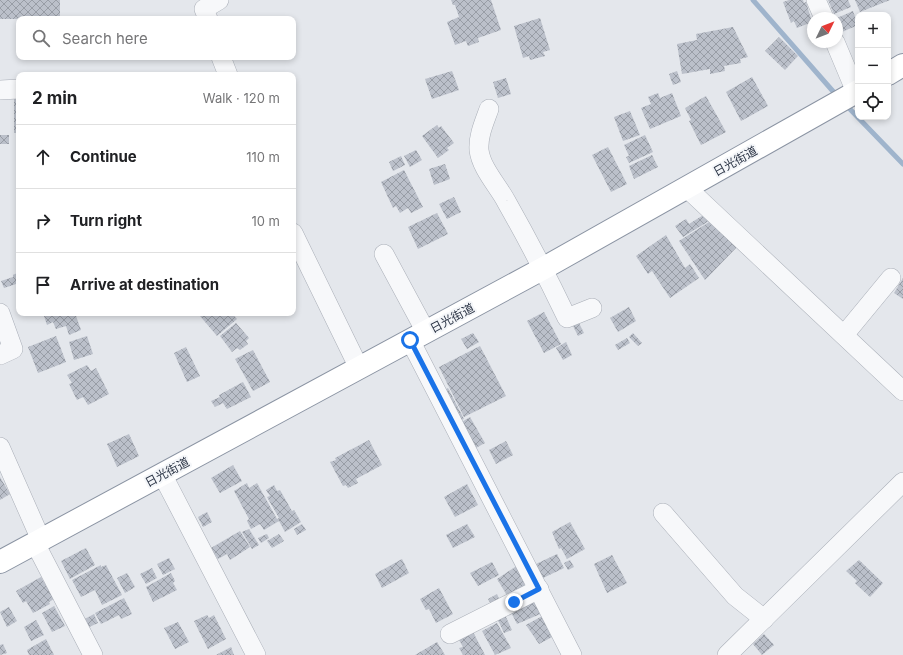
<!DOCTYPE html>
<meta charset="utf-8">
<style>
:root{--surface:#fff;--page:#f2f2f2;--text:#202124;--muted:#757577;--line:#e0e0e0}
body{margin:0;font-family:Inter,"Noto Sans JP",sans-serif;background:var(--page);color:var(--text)}
.controls{position:absolute;right:12px;top:12px;display:grid;overflow:hidden;border-radius:8px;box-shadow:0 2px 6px #0003}
.controls button{width:36px;height:36px;display:grid;place-items:center;padding:0;border:0;border-bottom:1px solid var(--line);background:var(--surface);color:var(--text);font:20px sans-serif}
.compass{position:absolute;left:807px;top:12px;width:36px;height:36px;border-radius:50%;background:var(--surface);box-shadow:0 2px 6px #0003;rotate:47deg}
.stop{position:absolute;width:12px;height:12px;margin:-9px;border:3px solid #1a73e8;border-radius:50%;background:#fff}
.stop.end{background:#1a73e8;border-color:#fff;box-shadow:0 1px 4px #0008}
.list{margin:0;padding:0;list-style:none}
h2{display:flex;justify-content:space-between;align-items:center;height:52px;margin:0;padding:0 16px;font-size:17px}
h2 small{font-size:13px;font-weight:400;color:var(--muted)}
.list li{display:grid;grid-template-columns:26px 1fr auto;gap:12px;align-items:center;box-sizing:border-box;height:64px;padding:0 16px;border-top:1px solid var(--line)}
.list b{display:block;font-size:15px;white-space:nowrap}
.list em{font-size:13px;font-style:normal;color:var(--muted)}
.icon{flex:none;width:22px;height:22px;fill:none;stroke:currentColor;stroke-width:2;stroke-linecap:round;stroke-linejoin:round}
.map{position:relative;flex:none;width:903px;height:655px;overflow:hidden}
.search{position:absolute;background:var(--surface);box-shadow:0 2px 6px #0003;left:16px;top:16px;width:280px;height:44px;display:flex;align-items:center;gap:10px;box-sizing:border-box;padding:0 14px;border-radius:8px;color:var(--muted);font-size:15px}
.panel{position:absolute;background:var(--surface);box-shadow:0 2px 6px #0003;left:16px;top:72px;width:280px;height:244px;border-radius:8px}
.map>svg:first-child{display:block}
</style>
<div class="map">
<svg width="903" height="655" viewBox="0 0 903 655">
<defs>
<pattern id="building-cross-hatch" width="8" height="8" patternUnits="userSpaceOnUse"><rect width="8" height="8" fill="#bbc0ca"/><path d="M0 0l8 8M0 8l8-8" fill="none" stroke="#989da6"/></pattern>
</defs>
<rect width="100%" height="100%" fill="#e4e7ec"/>
<g fill="none" stroke-linecap="round" stroke-linejoin="round">
<g stroke="#9fb4cc" stroke-width="5">
<polyline points="753,0 838,97"/>
<polyline points="845,104 903,164"/>
</g>
</g>
<g fill="url(#building-cross-hatch)">
<rect x="0" y="0" width="60" height="19"/>
<polygon points="451,0 491,0 501,30 478,38 479,42 468,46 466,41 455,45 447,22 459,17 455,5 453,5"/>
<polygon points="789,0 803,0 804,3 806,2 812,22 797,28 794,21 791,23 783,2"/>
<polygon points="828,0 848,0 851,7 834,14"/>
<polygon points="855,0 890,0 860,12"/>
<polygon points="853,11 858,25 842,32 837,18"/>
<polygon points="540,18 550,50 543,52 545,56 530,60 529,56 523,58 514,26"/>
<polygon points="733,27 748,57 740,59 741,63 724,66 725,71 710,74 710,69 682,74 677,44 697,40 696,34"/>
<polygon points="779,37 798,56 785,70 765,51"/>
<polygon points="452,71 459,90 432,99 425,79"/>
<polygon points="677,71 681,82 673,85 669,74"/>
<polygon points="752,77 768,106 741,121 726,92"/>
<polygon points="506,78 511,94 498,98 493,82"/>
<polygon points="658,93 660,98 672,93 681,116 650,129 641,108 651,104 648,97"/>
<polygon points="706,96 726,132 701,145 689,121 691,120 685,108"/>
<rect x="14" y="98" width="5" height="35"/>
<polygon points="630,111 640,135 623,141 614,117"/>
<polygon points="437,125 439,128 441,126 454,143 447,148 449,150 438,158 422,136"/>
<rect x="0" y="135" width="9" height="9"/>
<polygon points="645,135 653,152 629,163 626,157 629,156 624,145"/>
<polygon points="608,147 627,184 611,192 592,155"/>
<polygon points="416,150 422,160 410,167 404,156"/>
<polygon points="652,155 658,167 634,179 629,166"/>
<polygon points="401,156 405,165 393,171 389,162"/>
<polygon points="445,164 450,179 434,185 429,169"/>
<polygon points="404,170 423,207 411,213 408,208 400,213 396,206 393,208 381,182"/>
<polygon points="454,197 461,212 447,219 439,204"/>
<polygon points="437,213 448,234 418,249 408,227"/>
<polygon points="705,214 709,221 683,237 675,226 686,219 689,224"/>
<polygon points="709,222 737,247 705,280 679,241"/>
<polygon points="666,235 685,268 690,264 699,278 670,298 652,271 648,274 636,256"/>
<polygon points="19,272 19,283 4,288 1,281 13,277 13,275"/>
<polygon points="903,278 903,299 894,293"/>
<polygon points="629,307 636,321 618,332 610,318"/>
<polygon points="544,312 561,344 544,353 527,321"/>
<polygon points="43,313 75,313 81,330 69,335 66,326 56,329 53,322 47,325"/>
<polygon points="203,313 232,313 237,319 217,336 200,316"/>
<polygon points="578,321 584,333 578,336 572,324"/>
<polygon points="236,323 249,338 246,341 248,344 240,350 237,348 232,352 220,336"/>
<polygon points="473,333 479,342 467,349 461,339"/>
<polygon points="633,333 642,343 638,346 629,337"/>
<polygon points="56,336 66,362 38,373 28,347"/>
<polygon points="87,336 93,354 74,360 69,342"/>
<polygon points="627,338 630,343 618,350 615,345"/>
<polygon points="566,342 572,355 563,360 556,348"/>
<polygon points="480,346 506,396 464,417 439,367"/>
<polygon points="186,347 200,376 187,382 174,353"/>
<polygon points="253,350 270,382 253,391 235,359"/>
<polygon points="87,365 91,371 96,368 109,394 88,405 83,397 77,400 69,384 72,383 67,375"/>
<polygon points="243,382 251,397 227,409 223,403 215,407 211,401 220,397 219,395"/>
<polygon points="448,388 464,419 457,422 442,391"/>
<polygon points="470,417 485,443 474,449 460,423"/>
<polygon points="129,434 139,456 117,467 107,444"/>
<polygon points="369,440 382,465 356,479 358,483 348,488 346,485 343,486 330,462 336,460 335,458"/>
<polygon points="506,441 513,455 496,464 489,450"/>
<polygon points="233,465 242,481 220,493 211,478"/>
<polygon points="0,477 10,494 0,500"/>
<polygon points="247,483 249,488 257,483 277,519 279,518 267,497 270,496 266,490 274,485 277,491 280,490 292,511 294,510 301,522 285,532 279,521 264,530 260,524 251,529 247,521 249,519 234,491"/>
<polygon points="467,484 478,505 455,517 444,497"/>
<polygon points="207,512 212,522 203,527 198,517"/>
<polygon points="570,522 585,549 567,559 561,548 559,549 552,532"/>
<polygon points="302,524 306,530 297,535 294,529"/>
<polygon points="467,524 475,537 453,548 446,535"/>
<polygon points="249,529 259,545 252,549 242,532"/>
<polygon points="240,531 250,547 230,560 227,554 218,559 211,548"/>
<polygon points="267,534 269,538 261,543 258,538"/>
<polygon points="279,534 284,541 272,548 267,541"/>
<polygon points="86,548 95,565 70,579 61,561"/>
<polygon points="557,554 564,568 541,579 534,565"/>
<polygon points="612,555 627,583 607,593 594,564"/>
<polygon points="169,558 175,569 163,575 157,564"/>
<polygon points="402,559 409,573 382,588 375,574"/>
<polygon points="570,560 574,567 568,570 564,563"/>
<polygon points="859,560 883,583 870,597 855,583 857,581 846,571"/>
<polygon points="492,562 499,575 478,586 470,573"/>
<polygon points="101,565 101,567 106,565 122,595 102,605 95,590 81,597 72,580"/>
<polygon points="518,565 528,582 524,585 525,587 508,597 497,579"/>
<polygon points="152,568 157,578 146,584 140,574"/>
<polygon points="127,573 135,587 125,593 117,578"/>
<polygon points="171,573 175,581 173,583 177,590 153,602 146,587"/>
<polygon points="41,577 54,599 49,602 50,604 33,613 26,601 23,603 16,591"/>
<polygon points="439,588 453,614 436,623 429,609 426,610 420,599"/>
<polygon points="497,594 500,601 492,606 488,599"/>
<polygon points="537,597 545,612 517,624 511,612"/>
<polygon points="124,598 132,614 121,619 119,615 101,624 95,613"/>
<polygon points="54,606 65,626 52,632 42,613"/>
<polygon points="9,607 17,621 7,627 0,612"/>
<polygon points="94,614 98,623 85,629 81,621"/>
<polygon points="207,615 209,618 214,615 226,639 208,649 194,621"/>
<polygon points="505,615 512,630 504,633 497,618"/>
<polygon points="544,615 554,636 539,644 526,625"/>
<polygon points="36,620 44,635 31,641 24,627"/>
<polygon points="178,622 189,642 175,649 164,628"/>
<polygon points="497,623 511,648 495,655 482,631"/>
<polygon points="472,630 485,655 463,655 459,648 463,647 459,640"/>
<polygon points="764,634 774,645 762,655 753,644"/>
<polygon points="46,639 54,655 29,655 27,650"/>
<polygon points="437,642 445,655 415,655"/>
<polygon points="3,644 7,653 0,655 0,645"/>
<polygon points="231,647 234,655 216,655"/>
</g>
<g fill="none" stroke-linecap="round" stroke-linejoin="round">
<g stroke="#a9aeb7" stroke-width="20">
<g id="minor">
<polyline points="816,0 824,18"/>
<polyline points="208,19 204,9 219,0"/>
<polyline points="835,42 856,92"/>
<polyline points="221,57 228,75"/>
<polyline points="0,90 19,89"/>
<path d="M489,109C484,123 478,136 479,150C481,168 498,186 506,201C528,240 548,278 567,318L592,308"/>
<polyline points="687,188 903,391"/>
<polyline points="293,233 359,368"/>
<polyline points="384,254 426,332"/>
<polyline points="0,313 13,349 0,355"/>
<polyline points="844,335 891,278"/>
<polyline points="410,340 572,655"/>
<polyline points="0,447 41,540"/>
<polyline points="162,474 256,655"/>
<polyline points="663,513 735,596 764,619"/>
<polyline points="35,543 93,655"/>
<polyline points="450,634 539,589"/>
<polyline points="727,655 903,482"/>
</g>
</g>
<g stroke="#8b94a3" stroke-width="24">
<g id="highway">
<polyline points="888,74 903,65"/>
<polyline points="0,562 544,268 858,91"/>
</g>
</g>
<use href="#minor" stroke="#f7f8fa" stroke-width="19"/>
<use href="#highway" stroke="#fff" stroke-width="22"/>
</g>
<g fill="none" stroke-linecap="round" stroke-linejoin="round">
<polyline stroke="#1a73e8" stroke-width="5" points="410,340 539,589 514,602"/>
</g>
<g text-anchor="middle" dominant-baseline="central" stroke-width="4" stroke-linejoin="round" paint-order="stroke">
<g font-size="12" fill="#2b3445" stroke="#f4f6f9">
<text transform="translate(735 161) rotate(-29)">日光街道</text>
<text transform="translate(452 318) rotate(-28)">日光街道</text>
<text transform="translate(167 472) rotate(-28)">日光街道</text>
</g>
</g>
</svg>
<div class="controls">
<button>+</button>
<button>−</button>
<button><svg class="icon" aria-label="locate" viewBox="0 0 24 24"><circle cx="12" cy="12" r="6"/><path d="M12 2v4M12 18v4M2 12h4M18 12h4"/></svg></button>
</div>
<svg class="compass" viewBox="-18 -18 36 36"><path d="M0-13l5 13h-10z" fill="#e53935"/><path d="M0 13l5-13h-10z" fill="#757577"/></svg>
<div class="stop" style="left:410px;top:340px"></div>
<div class="stop end" style="left:514px;top:602px"></div>
<div class="search"><svg class="icon" aria-label="search" viewBox="0 0 24 24"><circle cx="10" cy="10" r="6"/><path d="M15 15l6 6"/></svg>Search here</div>
<section class="panel">
<h2>2 min<small>Walk · 120 m</small></h2>
<ul class="list">
<li><svg class="icon" aria-label="ahead" viewBox="0 0 24 24"><path d="M12 20V5M6 11l6-6 6 6"/></svg><div><b>Continue</b></div><em>110 m</em></li>
<li><svg class="icon" aria-label="right" viewBox="0 0 24 24"><path d="M7 20v-9h11M14 6l5 5-5 5"/></svg><div><b>Turn right</b></div><em>10 m</em></li>
<li><svg class="icon" aria-label="arrive" viewBox="0 0 24 24"><path d="M6 21V4h12l-3 4 3 4H6"/></svg><div><b>Arrive at destination</b></div></li>
</ul>
</section>
</div>
